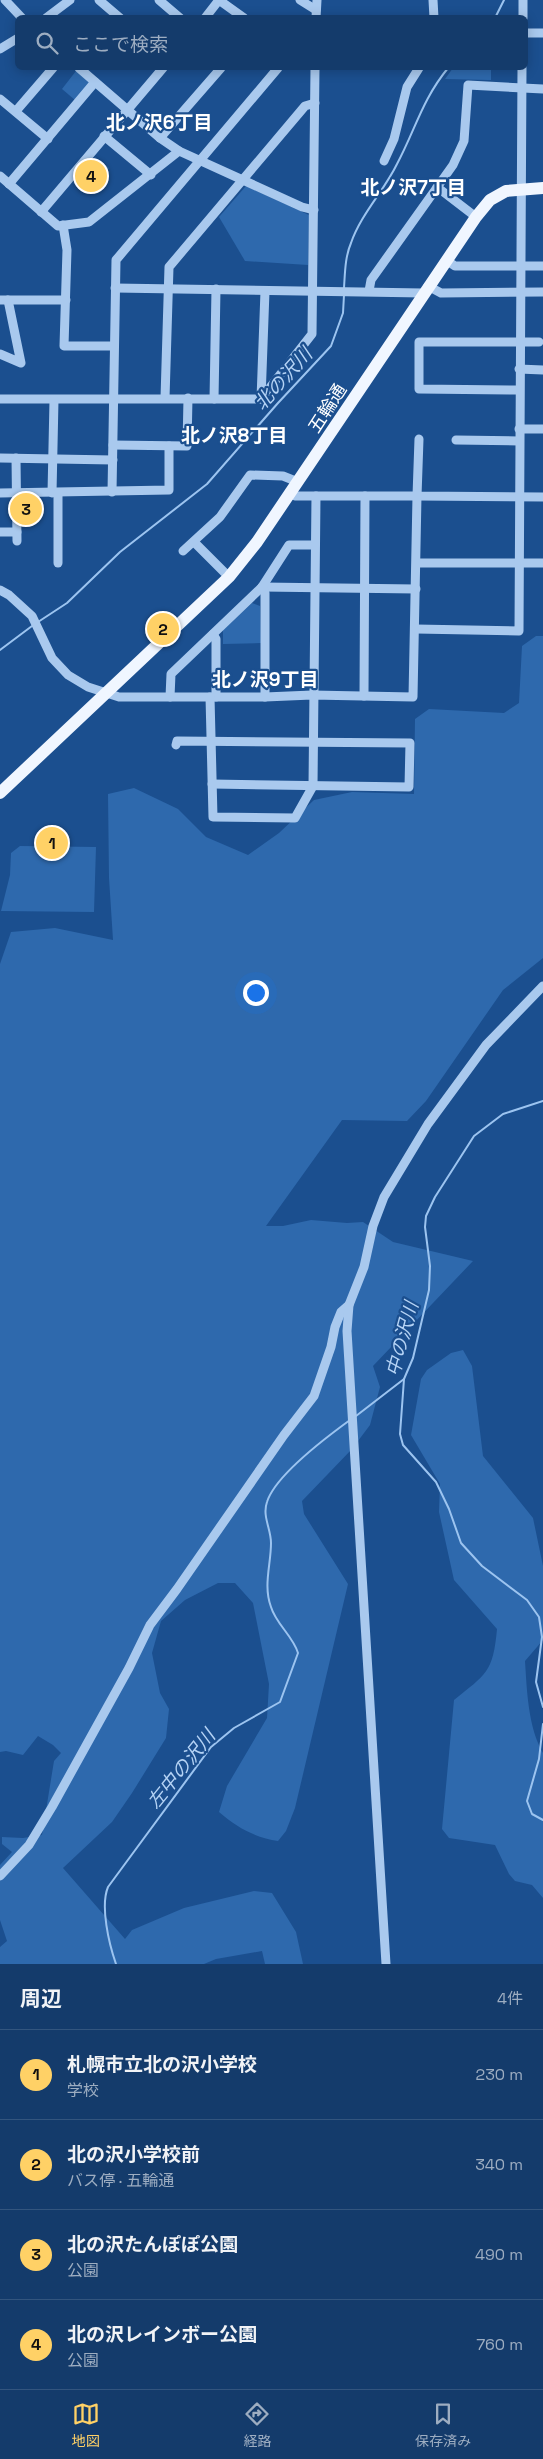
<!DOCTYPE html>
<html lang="ja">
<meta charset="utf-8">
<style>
:root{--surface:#143b6b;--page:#214673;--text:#f1f3f6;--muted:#9dadc1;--line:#33557e;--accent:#ffd166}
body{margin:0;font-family:"Space Grotesk","Noto Sans JP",sans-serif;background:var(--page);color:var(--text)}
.you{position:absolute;left:255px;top:992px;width:18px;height:18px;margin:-12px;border:4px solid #fff;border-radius:50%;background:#1a73e8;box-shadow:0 0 0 8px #1a73e833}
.badge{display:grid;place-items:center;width:32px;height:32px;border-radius:50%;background:var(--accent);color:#111;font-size:16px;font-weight:700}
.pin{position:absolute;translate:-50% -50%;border:2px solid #fff;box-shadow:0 1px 5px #0006}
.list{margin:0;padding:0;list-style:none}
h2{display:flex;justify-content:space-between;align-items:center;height:65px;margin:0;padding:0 20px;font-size:21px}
h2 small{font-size:16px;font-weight:400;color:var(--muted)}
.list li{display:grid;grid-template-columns:32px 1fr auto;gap:15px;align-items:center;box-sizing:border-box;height:90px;padding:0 20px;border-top:1px solid var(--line)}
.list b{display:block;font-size:19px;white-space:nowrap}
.list p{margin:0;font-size:16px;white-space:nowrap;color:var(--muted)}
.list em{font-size:16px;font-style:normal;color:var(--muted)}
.icon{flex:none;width:28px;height:28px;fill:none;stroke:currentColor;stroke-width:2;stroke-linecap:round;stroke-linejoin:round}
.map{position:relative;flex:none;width:543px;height:1964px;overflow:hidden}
.search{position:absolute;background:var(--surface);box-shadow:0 2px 12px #0003;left:15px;right:15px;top:15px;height:55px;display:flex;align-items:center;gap:12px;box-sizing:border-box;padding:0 18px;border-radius:8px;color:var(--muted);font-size:19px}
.sheet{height:425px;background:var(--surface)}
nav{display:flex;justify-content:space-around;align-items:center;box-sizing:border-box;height:70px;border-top:1px solid var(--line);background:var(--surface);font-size:14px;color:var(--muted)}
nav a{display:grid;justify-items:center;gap:2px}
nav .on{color:var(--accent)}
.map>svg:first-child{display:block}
</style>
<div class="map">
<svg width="543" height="1964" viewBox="0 0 543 1964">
<rect width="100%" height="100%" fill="#1b4f8f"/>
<g fill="#2e69ad">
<polygon points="453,68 491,68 491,80 445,79"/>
<polygon points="76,71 90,83 75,100 62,89"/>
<polygon points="95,157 109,168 86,194 73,183"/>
<polygon points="246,186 309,215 308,265 245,261 219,217"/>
<polygon points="23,499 31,499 31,518 21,518 20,501"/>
<polygon points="252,603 260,606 261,643 223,644 223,630"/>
<path d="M536,636H543V958L503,990L426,1101L407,1121L342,1120L266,1226H283L311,1220L347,1223L363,1222L393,1242L473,1261L373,1366L380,1387L370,1425L352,1449L302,1501L304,1514L348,1584L295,1808L286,1831L278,1841C256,1838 236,1827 219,1812L227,1786L267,1718L269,1684L253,1603L235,1583H218L185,1600L161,1621L152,1653L160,1693L169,1709L166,1738L132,1793L112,1822L63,1868L125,1939L132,1930L184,1908L254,1891L272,1893L296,1932L303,1964H265L262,1951L216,1959L204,1964H0V1947L7,1941L0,1920V1865L12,1852L2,1844V1837L23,1838L42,1835L54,1761L61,1753L53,1745L38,1736L23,1755L6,1751L0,1752V964L11,932L55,928L113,940L109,878L108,794L134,788L178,809L206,837L248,855L279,833L314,800L352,792L414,794L415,719L429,709L504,713L519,703L522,646Z"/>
<polygon points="20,846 96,847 94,912 1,911 10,875 11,853"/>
<path d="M463,1350L472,1366L483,1456L533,1518L543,1566V1640L525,1661C527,1691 528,1727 543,1753V1898L532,1885L515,1881L509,1874L495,1845L449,1838L442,1829L454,1700C486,1674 493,1673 497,1629L454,1580L439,1512L440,1484L411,1435L421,1379L427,1370L451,1353Z"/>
</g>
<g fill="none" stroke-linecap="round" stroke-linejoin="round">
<g stroke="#9cc4f0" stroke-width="2">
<polyline points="495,18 504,0"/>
<path d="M344,288C345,273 345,257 351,243C361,214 384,191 397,164C416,128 422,100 448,68"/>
<polyline points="38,622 67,603 120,552 207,484 278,403 331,346 343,313 344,295"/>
<polyline points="0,650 32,626"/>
<polyline points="543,1101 503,1114 474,1136 435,1197 426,1216 425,1227 430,1266 429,1290 413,1358 404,1379 400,1434 403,1445 436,1482 449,1509 461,1543 482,1566 527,1600 539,1617 542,1637 536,1682 543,1707"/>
<polyline points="356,1416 404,1379"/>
<polyline points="543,1724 539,1759 527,1801 532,1814 543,1820"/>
<path d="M116,1964C109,1944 100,1906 108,1887L211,1747L234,1728L280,1702L298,1653C293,1636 276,1624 271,1607C263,1585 271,1565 271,1543C271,1529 262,1516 267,1502C275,1476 328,1436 350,1420"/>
</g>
<g stroke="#a9c9ee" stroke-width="9">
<polyline points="5,0 22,18"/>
<polyline points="99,0 120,18"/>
<polyline points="159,0 180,18"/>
<polyline points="219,0 244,18"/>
<polyline points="300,0 316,10"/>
<polyline points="433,0 434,18"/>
<polyline points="46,18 70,0"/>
<polyline points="205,18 219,0"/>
<polyline points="316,18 317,0"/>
<polyline points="523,18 523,0"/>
<polyline points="526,33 543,33"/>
<polyline points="0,49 18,38"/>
<polyline points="79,68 160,138 179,151 302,207 314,210"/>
<polyline points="0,99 48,139"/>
<polyline points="16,111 53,68"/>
<polyline points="104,136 151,175"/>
<polyline points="160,138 221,68"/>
<polyline points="384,161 394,139 407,87 419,68"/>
<polyline points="0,176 58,226 89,222 179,151"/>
<polyline points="9,184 95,82"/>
<polyline points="437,187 476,217"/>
<polyline points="41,212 163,68"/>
<polyline points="63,225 67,250 64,346 114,346"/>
<polyline points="446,260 455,266 543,266"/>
<polyline points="428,286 441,293 543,292"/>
<polyline points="115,288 423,293"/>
<polyline points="369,291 371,280 453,165 464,141 468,85 543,89"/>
<polyline points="0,300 66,300"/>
<polyline points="0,354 21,363 8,300"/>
<polyline points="519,369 543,370"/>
<polyline points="519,390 419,389 419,342 539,342"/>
<polyline points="165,398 169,267 305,106 315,103"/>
<polyline points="0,399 261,399 312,334 315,68"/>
<polyline points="214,399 216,289"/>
<polyline points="261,399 265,291"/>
<polyline points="519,429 543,429"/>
<polyline points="419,439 417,496 543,497"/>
<polyline points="456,440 519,441"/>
<polyline points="113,445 187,446 188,398"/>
<polyline points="0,458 113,460"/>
<polyline points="16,458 17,541"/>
<polyline points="112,492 116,260 278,68"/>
<polyline points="0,493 169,490 169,446"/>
<polyline points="52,493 54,400"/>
<polyline points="58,493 58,563"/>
<polyline points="0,532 17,532"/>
<polyline points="194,542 229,577"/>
<polyline points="183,551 220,517 250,475 283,476 298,482"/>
<polyline points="417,563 543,563"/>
<polyline points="262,587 416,589"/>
<polyline points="262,587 265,593 265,697"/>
<polyline points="0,590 9,595 32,616 52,658 68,675 88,687 119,697 265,697 312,695 413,697 417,496 295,496 290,493"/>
<polyline points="416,629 519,631 522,68"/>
<polyline points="213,634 216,639 216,697"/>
<polyline points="364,696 365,496"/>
<polyline points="170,697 171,674 262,587 289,545 315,545"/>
<polyline points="210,697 213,817 295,818 313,786 316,496"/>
<polyline points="176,745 177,741 410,743 409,787 212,784"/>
<polyline points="0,1876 29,1845 52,1807 129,1668 150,1625 177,1589 284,1435 314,1396 331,1347 335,1327 341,1312 349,1305"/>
<polyline points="386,1964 347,1331 349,1305 364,1267 373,1226 384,1197 428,1124 486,1045 543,986"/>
</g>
<polyline stroke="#f0f6ff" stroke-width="12" points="0,793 229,577 257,542 476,217 490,200 506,191 543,188"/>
</g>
<g text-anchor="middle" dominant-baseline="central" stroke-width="4.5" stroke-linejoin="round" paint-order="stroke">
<g font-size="18" fill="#fff" stroke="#1b4f8f">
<text transform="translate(327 408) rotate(-57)">五輪通</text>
</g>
<g font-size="19" font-weight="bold" fill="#fff" stroke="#1b4f8f">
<text x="159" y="122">北ノ沢6丁目</text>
<text x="413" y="187">北ノ沢7丁目</text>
<text x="234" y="435">北ノ沢8丁目</text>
<text x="265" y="679">北ノ沢9丁目</text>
</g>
<g font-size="19" font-style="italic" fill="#b5d3f5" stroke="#1b4f8f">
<text transform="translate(283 379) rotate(-48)">北の沢川</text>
<text transform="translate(402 1339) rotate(-75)">中の沢川</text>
<text transform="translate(181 1769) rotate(-51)">左中の沢川</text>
</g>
</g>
</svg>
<div class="you"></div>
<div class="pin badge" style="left:52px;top:843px">1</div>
<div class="pin badge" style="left:163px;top:629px">2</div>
<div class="pin badge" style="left:26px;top:509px">3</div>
<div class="pin badge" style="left:91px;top:176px">4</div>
<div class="search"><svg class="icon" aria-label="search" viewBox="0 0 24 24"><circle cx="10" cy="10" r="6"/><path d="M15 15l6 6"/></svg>ここで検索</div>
</div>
<section class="sheet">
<h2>周辺<small>4件</small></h2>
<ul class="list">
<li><span class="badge">1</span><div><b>札幌市立北の沢小学校</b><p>学校</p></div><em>230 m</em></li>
<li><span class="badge">2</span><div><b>北の沢小学校前</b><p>バス停 · 五輪通</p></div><em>340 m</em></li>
<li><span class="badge">3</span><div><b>北の沢たんぽぽ公園</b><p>公園</p></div><em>490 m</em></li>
<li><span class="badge">4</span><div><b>北の沢レインボー公園</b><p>公園</p></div><em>760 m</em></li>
</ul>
</section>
<nav>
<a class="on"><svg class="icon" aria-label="map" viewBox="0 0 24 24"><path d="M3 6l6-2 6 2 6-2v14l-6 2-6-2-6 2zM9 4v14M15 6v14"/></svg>地図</a>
<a><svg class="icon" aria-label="directions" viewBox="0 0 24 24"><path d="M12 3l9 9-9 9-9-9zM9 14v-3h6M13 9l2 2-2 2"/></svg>経路</a>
<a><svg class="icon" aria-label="saved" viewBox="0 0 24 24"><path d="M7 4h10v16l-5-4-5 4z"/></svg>保存済み</a>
</nav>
